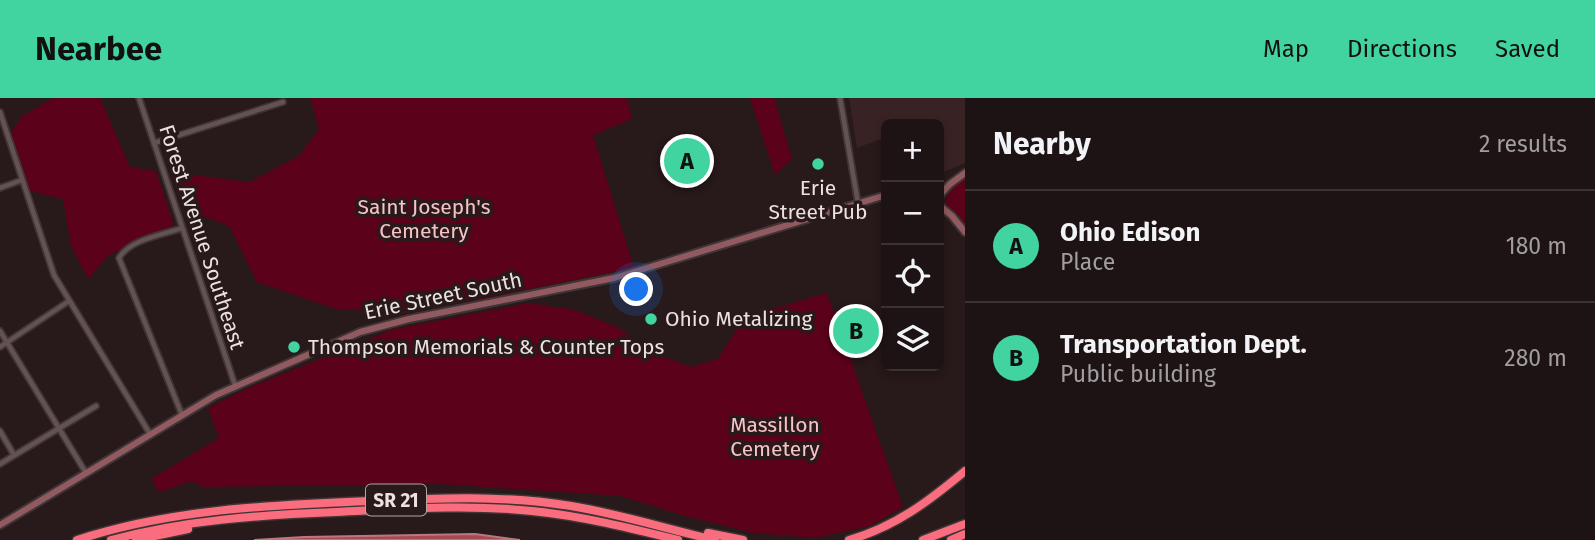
<!DOCTYPE html>
<meta charset="utf-8">
<style>
:root{--surface:#1e1314;--page:#261c1d;--text:#f1f3f6;--muted:#a19ea0;--line:#3c3234;--accent:#41d4a1}
body{margin:0;font-family:"Fira Sans",sans-serif;background:var(--page);color:var(--text)}
.controls{position:absolute;right:21px;top:21px;display:grid;overflow:hidden;border-radius:10px;box-shadow:0 4px 10px #0003}
.controls button{width:63px;height:63px;display:grid;place-items:center;padding:0;border:0;border-bottom:2px solid var(--line);background:var(--surface);color:var(--text);font:35px sans-serif}
.you{position:absolute;left:637px;top:192px;width:24px;height:24px;margin:-18px;border:5px solid #fff;border-radius:50%;background:#1a73e8;box-shadow:0 0 0 10px #1a73e833}
.badge{display:grid;place-items:center;width:46px;height:46px;border-radius:50%;background:var(--accent);color:#111;font-size:23px;font-weight:700}
.pin{position:absolute;translate:-50% -50%;border:4px solid #fff;box-shadow:0 2px 7px #0006}
.list{margin:0;padding:0;list-style:none}
h2{display:flex;justify-content:space-between;align-items:center;height:91px;margin:0;padding:0 28px;font-size:30px}
h2 small{font-size:23px;font-weight:400;color:var(--muted)}
.list li{display:grid;grid-template-columns:46px 1fr auto;gap:21px;align-items:center;box-sizing:border-box;height:112px;padding:0 28px;border-top:2px solid var(--line)}
.list b{display:block;font-size:26px;white-space:nowrap}
.list p{margin:0;font-size:23px;white-space:nowrap;color:var(--muted)}
.list em{font-size:23px;font-style:normal;color:var(--muted)}
.icon{flex:none;width:38px;height:38px;fill:none;stroke:currentColor;stroke-width:2;stroke-linecap:round;stroke-linejoin:round}
.map{position:relative;flex:none;width:965px;height:442px;overflow:hidden}
header{display:flex;align-items:center;gap:42px;box-sizing:border-box;height:98px;padding:0 35px;background:var(--accent);color:#111}
header strong{font-size:33px}
nav{display:flex;gap:38px;margin-inline-start:auto;font-size:24px}
main{display:flex}
aside{flex:1;background:var(--surface)}
.map>svg:first-child{display:block}
</style>
<header>
<strong>Nearbee</strong>
<nav><a>Map</a><a>Directions</a><a>Saved</a></nav>
</header>
<main>
<div class="map">
<svg width="965" height="442" viewBox="0 0 965 442">
<rect width="100%" height="100%" fill="#28191a"/>
<polygon fill="#382224" points="849,0 965,0 965,65 939,76 939,26 886,26 886,39 857,50"/>
<g fill="#5c011a">
<polygon points="54,0 100,0 130,69 156,73 174,127 109,157 88,181 71,148 63,101 30,93 11,35 22,18"/>
<polygon points="310,0 627,0 632,21 593,37 634,170 380,221 376,211 339,212 257,184 229,128 183,110 171,74 249,84 299,58 319,31"/>
<polygon points="750,0 774,0 792,61 775,77"/>
<polygon points="965,80 965,127 947,108 946,101 954,87"/>
<polygon points="827,195 903,409 870,428 816,440 754,435 685,418 621,398 439,386 203,389 192,383 159,394 151,381 219,340 208,310 248,290 394,231 529,205 575,212 617,229 651,254 691,269 718,261 744,219"/>
</g>
<polygon fill="#a54a54" stroke="#ba777e" stroke-width="2" points="475,436 520,442 254,442 304,439"/>
<g fill="none" stroke-linecap="round" stroke-linejoin="round">
<g stroke="#403535" stroke-width="8">
<g id="street">
<polyline points="139,0 235,287"/>
<polyline points="840,0 858,105"/>
<polyline points="0,14 54,177 150,336"/>
<polyline points="154,45 283,4"/>
<polyline points="0,90 22,82"/>
<path d="M182,130C163,137 130,141 119,160L182,317"/>
<polyline points="0,233 86,375"/>
<polyline points="0,249 69,203"/>
<polyline points="0,333 14,357"/>
<polyline points="0,366 96,308"/>
</g>
</g>
<g stroke="#403535" stroke-width="10">
<g id="secondary">
<polyline points="939,98 950,86 965,75"/>
<polyline points="939,107 952,118 965,134"/>
<polyline points="0,427 216,297 360,234 409,221 614,180 886,97"/>
</g>
</g>
<g stroke="#403535" stroke-width="11">
<g id="highway">
<polyline points="708,435 743,442"/>
<path d="M77,442C172,411 270,407 370,403C437,400 504,397 571,408C620,416 667,431 715,442"/>
<path d="M111,442C185,422 260,417 336,414C402,411 467,406 532,413C582,418 630,430 678,442"/>
<polyline points="136,442 188,431"/>
<path d="M849,442C895,429 929,403 965,373"/>
<polyline points="923,442 965,426"/>
<polyline points="951,442 965,436"/>
</g>
</g>
<use href="#street" stroke="#645253" stroke-width="4.5"/>
<use href="#secondary" stroke="#915a60" stroke-width="6"/>
<use href="#highway" stroke="#f96d7e" stroke-width="8"/>
</g>
<g fill="#41d4a1" stroke="#28191a" stroke-width="2.5">
<circle cx="818" cy="66" r="7"/>
<circle cx="651" cy="221" r="7"/>
<circle cx="294" cy="249" r="7"/>
</g>
<g text-anchor="middle" dominant-baseline="central" stroke-width="7" stroke-linejoin="round" paint-order="stroke">
<rect fill="#28191a" stroke="#b1a5a5" stroke-width="2" x="366" y="386.5" width="60" height="31" rx="5"/>
<g font-size="19" font-weight="bold" fill="#ece1e1">
<text x="396" y="402">SR 21</text>
</g>
<g font-size="21" fill="#ece1e1" stroke="#28191a" text-anchor="start">
<text x="818" y="90" text-anchor="middle">Erie<tspan x="818" dy="24">Street Pub</tspan></text>
<text x="665" y="221">Ohio Metalizing</text>
<text x="308" y="249">Thompson Memorials &amp; Counter Tops</text>
</g>
<g font-size="21" fill="#f6c2c4" stroke="#28191a">
<text x="424" y="109">Saint Joseph's<tspan x="424" dy="24">Cemetery</tspan></text>
<text x="775" y="327">Massillon<tspan x="775" dy="24">Cemetery</tspan></text>
</g>
<g font-size="21" fill="#ece1e1" stroke="#28191a">
<text transform="translate(202 139) rotate(72)">Forest Avenue Southeast</text>
<text transform="translate(443 198) rotate(-12)">Erie Street South</text>
</g>
</g>
</svg>
<div class="controls">
<button>+</button>
<button>−</button>
<button><svg class="icon" aria-label="locate" viewBox="0 0 24 24"><circle cx="12" cy="12" r="6"/><path d="M12 2v4M12 18v4M2 12h4M18 12h4"/></svg></button>
<button><svg class="icon" aria-label="layers" viewBox="0 0 24 24"><path d="M12 4l9 5-9 5-9-5zM3 14l9 5 9-5"/></svg></button>
</div>
<div class="you"></div>
<div class="pin badge" style="left:687px;top:63px">A</div>
<div class="pin badge" style="left:856px;top:233px">B</div>
</div>
<aside>
<h2>Nearby<small>2 results</small></h2>
<ul class="list">
<li><span class="badge">A</span><div><b>Ohio Edison</b><p>Place</p></div><em>180 m</em></li>
<li><span class="badge">B</span><div><b>Transportation Dept.</b><p>Public building</p></div><em>280 m</em></li>
</ul>
</aside>
</main>
